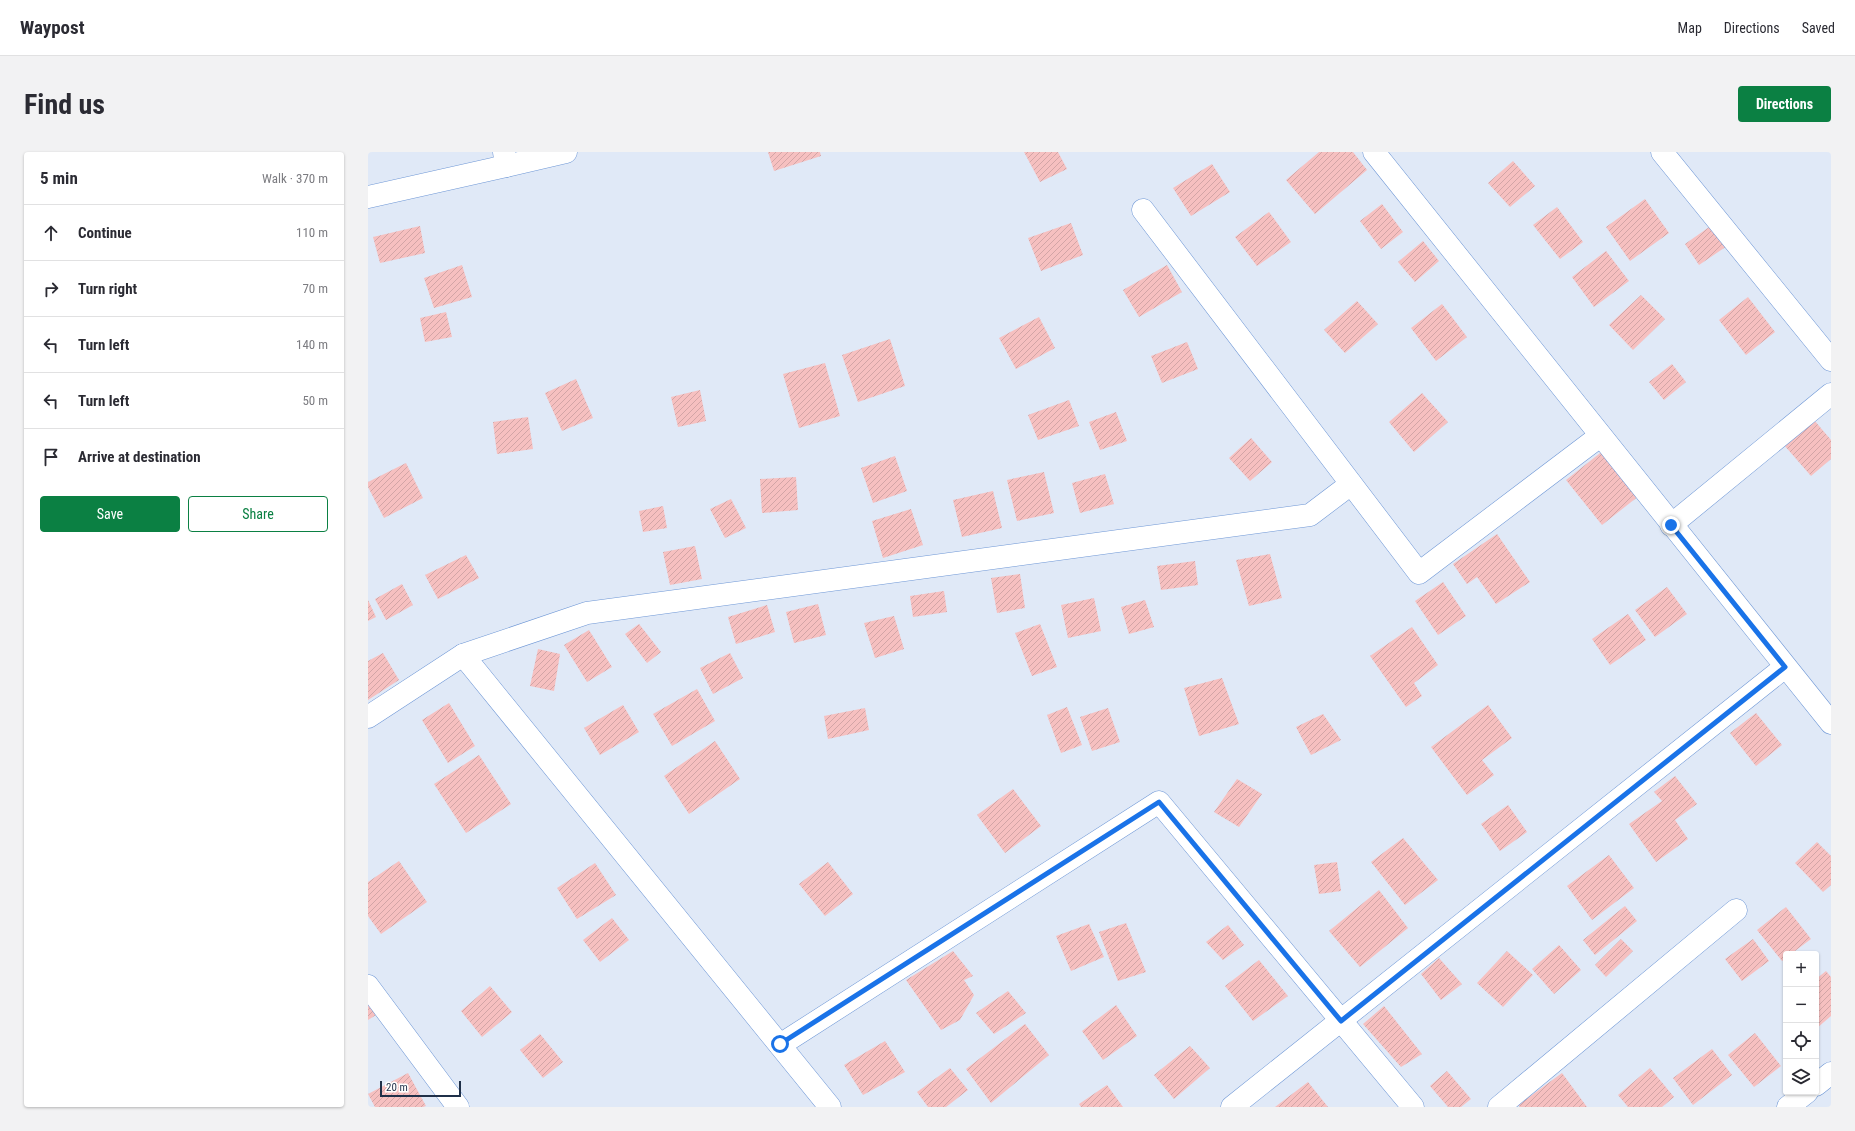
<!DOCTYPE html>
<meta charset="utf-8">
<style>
:root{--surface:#fff;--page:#f2f2f3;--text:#2b2b33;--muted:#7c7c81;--line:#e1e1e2;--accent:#0b8043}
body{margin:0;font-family:"Roboto Condensed",sans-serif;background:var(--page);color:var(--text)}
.controls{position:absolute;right:12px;bottom:12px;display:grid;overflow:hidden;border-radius:4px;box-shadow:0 1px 3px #0004}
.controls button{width:36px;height:36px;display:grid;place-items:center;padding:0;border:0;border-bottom:1px solid var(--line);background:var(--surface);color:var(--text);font:20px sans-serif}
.scale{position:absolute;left:12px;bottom:10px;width:81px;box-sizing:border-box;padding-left:4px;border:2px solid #1f3049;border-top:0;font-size:11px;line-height:14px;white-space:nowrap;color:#1f3049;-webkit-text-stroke:3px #fff;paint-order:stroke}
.stop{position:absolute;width:12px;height:12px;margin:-9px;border:3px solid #1a73e8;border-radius:50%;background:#fff}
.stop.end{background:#1a73e8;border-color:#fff;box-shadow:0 1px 4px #0008}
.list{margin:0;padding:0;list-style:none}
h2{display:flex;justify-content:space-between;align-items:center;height:52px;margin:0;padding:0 16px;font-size:17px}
h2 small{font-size:13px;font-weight:400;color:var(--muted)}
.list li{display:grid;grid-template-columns:26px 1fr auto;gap:12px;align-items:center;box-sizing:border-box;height:56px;padding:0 16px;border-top:1px solid var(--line)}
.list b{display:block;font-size:15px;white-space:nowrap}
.list em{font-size:13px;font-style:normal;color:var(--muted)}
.actions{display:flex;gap:8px;padding:12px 16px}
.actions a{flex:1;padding:9px 0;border:1px solid var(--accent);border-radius:4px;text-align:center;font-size:14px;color:var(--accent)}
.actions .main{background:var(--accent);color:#fff}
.icon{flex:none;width:22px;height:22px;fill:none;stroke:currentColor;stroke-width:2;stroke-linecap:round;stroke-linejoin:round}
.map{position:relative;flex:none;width:1463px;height:955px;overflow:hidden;border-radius:4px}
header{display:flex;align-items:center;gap:24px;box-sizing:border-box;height:56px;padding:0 20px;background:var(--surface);border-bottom:1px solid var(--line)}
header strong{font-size:19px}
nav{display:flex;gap:22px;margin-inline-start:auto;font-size:14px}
.intro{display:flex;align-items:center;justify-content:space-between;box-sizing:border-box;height:96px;padding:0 24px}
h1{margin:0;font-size:28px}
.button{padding:10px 18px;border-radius:4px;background:var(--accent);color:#fff;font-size:14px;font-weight:700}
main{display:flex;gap:24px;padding:0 24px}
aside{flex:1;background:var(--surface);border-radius:4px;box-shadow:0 1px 3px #0004}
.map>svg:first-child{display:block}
</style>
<header>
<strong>Waypost</strong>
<nav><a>Map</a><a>Directions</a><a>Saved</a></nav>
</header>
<div class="intro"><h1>Find us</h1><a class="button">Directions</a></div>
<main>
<aside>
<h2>5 min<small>Walk · 370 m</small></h2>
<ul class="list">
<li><svg class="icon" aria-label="ahead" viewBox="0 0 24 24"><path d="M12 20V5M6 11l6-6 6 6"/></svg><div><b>Continue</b></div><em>110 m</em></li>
<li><svg class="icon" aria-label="right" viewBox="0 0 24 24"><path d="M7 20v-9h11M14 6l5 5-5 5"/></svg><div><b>Turn right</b></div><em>70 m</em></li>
<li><svg class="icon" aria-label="left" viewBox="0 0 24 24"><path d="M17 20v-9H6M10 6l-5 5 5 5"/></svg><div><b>Turn left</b></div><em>140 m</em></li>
<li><svg class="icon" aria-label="left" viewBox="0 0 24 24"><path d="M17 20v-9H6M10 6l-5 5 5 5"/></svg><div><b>Turn left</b></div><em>50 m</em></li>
<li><svg class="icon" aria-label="arrive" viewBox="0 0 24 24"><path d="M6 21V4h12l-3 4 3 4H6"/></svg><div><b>Arrive at destination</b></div></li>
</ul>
<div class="actions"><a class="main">Save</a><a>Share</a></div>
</aside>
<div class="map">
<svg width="1463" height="955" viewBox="0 0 1463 955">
<defs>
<pattern id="building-hatch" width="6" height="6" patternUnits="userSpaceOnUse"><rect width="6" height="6" fill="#f6c0c0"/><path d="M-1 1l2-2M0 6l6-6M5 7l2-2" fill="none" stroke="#d2a5a6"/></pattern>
</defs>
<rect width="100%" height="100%" fill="#e0e9f7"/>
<g fill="url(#building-hatch)">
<polygon points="400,0 452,0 453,4 406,19"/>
<polygon points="656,0 690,0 699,17 672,30"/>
<polygon points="951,0 985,0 999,18 947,62 918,28"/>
<polygon points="1145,9 1167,34 1142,55 1120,31"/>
<polygon points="844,12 862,40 823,64 805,36"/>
<polygon points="1277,47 1301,81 1262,109 1238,75"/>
<polygon points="1014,52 1035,80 1013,97 992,69"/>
<polygon points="1189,55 1215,90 1192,107 1165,73"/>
<polygon points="901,60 923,90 889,114 867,85"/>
<polygon points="703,71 715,103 673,119 660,86"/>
<polygon points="1344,73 1359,94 1331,113 1317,92"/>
<polygon points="52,74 57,101 12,111 5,85"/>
<polygon points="1055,89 1071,109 1047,130 1030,110"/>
<polygon points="1238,99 1261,129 1226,155 1204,125"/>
<polygon points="94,113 104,145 66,156 56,126"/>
<polygon points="799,113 814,140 771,165 755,138"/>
<polygon points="1273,143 1297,167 1265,198 1241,173"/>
<polygon points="1380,145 1407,180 1378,203 1351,168"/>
<polygon points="989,149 1010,172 977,201 956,178"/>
<polygon points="1074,152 1099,185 1068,209 1043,176"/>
<polygon points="78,160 84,185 57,190 52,166"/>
<polygon points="671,165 687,196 648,217 631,186"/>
<polygon points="522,187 537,234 490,250 474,203"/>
<polygon points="819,190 830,217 794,231 783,204"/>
<polygon points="457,211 472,264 431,276 415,222"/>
<polygon points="1304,212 1318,230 1296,248 1281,230"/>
<polygon points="208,227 225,266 194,279 177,241"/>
<polygon points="332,238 338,269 310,275 303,245"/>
<polygon points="1054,241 1080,270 1046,300 1021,270"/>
<polygon points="701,248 711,274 670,288 660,263"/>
<polygon points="748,260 759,289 732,298 721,270"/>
<polygon points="160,265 165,297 129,302 125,270"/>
<polygon points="1446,268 1463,288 1463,307 1443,324 1416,293"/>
<polygon points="883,286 904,310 882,329 861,306"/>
<polygon points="1236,298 1272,343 1234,373 1198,328"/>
<polygon points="527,304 539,339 505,351 493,316"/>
<polygon points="38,311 55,346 16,366 0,335 0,330"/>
<polygon points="676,320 686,361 649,369 639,328"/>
<polygon points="737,322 746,352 712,361 704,331"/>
<polygon points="428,325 430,358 394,361 392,327"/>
<polygon points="625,339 634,376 594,385 585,348"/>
<polygon points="363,347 378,376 357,386 342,357"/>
<polygon points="295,354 299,376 275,380 271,359"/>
<polygon points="543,357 555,393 515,406 504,369"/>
<polygon points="1129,382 1162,430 1128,452 1109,425 1099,432 1085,412"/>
<polygon points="327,394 334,427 302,433 295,400"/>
<polygon points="902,402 914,446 881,454 868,408"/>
<polygon points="98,403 111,426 70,447 57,423"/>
<polygon points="827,409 830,433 793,438 789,414"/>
<polygon points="652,422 657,456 629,461 623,426"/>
<polygon points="1075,430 1098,464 1070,483 1047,449"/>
<polygon points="34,432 45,453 18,468 7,447"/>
<polygon points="1299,435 1319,462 1287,485 1267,458"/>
<polygon points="576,439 579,460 545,465 542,444"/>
<polygon points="726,446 733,479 700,486 693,453"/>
<polygon points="0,448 8,465 0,469"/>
<polygon points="777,448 786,475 761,482 753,455"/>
<polygon points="450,452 458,483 426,491 418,460"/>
<polygon points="399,453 407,480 368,492 360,465"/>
<polygon points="1260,462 1278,488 1242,513 1224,487"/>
<polygon points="526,464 536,497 507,506 496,471"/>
<polygon points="271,472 293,500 279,511 257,482"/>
<polygon points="672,472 689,515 664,524 647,481"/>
<polygon points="1044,475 1070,513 1046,531 1054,544 1038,555 1002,504"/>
<polygon points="221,478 244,515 219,530 196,493"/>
<polygon points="170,497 192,502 186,539 162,534"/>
<polygon points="15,501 31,528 0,548 0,509"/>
<polygon points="362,501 375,526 345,542 332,516"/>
<polygon points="854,526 871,572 831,584 816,536"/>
<polygon points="329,537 347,569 304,594 285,562"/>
<polygon points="81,551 107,594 80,611 54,568"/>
<polygon points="255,553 271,580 232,603 216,576"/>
<polygon points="1120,553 1144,586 1114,608 1126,623 1099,643 1063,595"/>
<polygon points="699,555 714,593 693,601 679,563"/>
<polygon points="497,556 501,578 460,587 456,564"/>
<polygon points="740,556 752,590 724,599 712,565"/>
<polygon points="1388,561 1414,593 1388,614 1362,581"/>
<polygon points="955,562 973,588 943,603 928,575"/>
<polygon points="347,589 372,627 321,662 296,624"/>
<polygon points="111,603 143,652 98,681 66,632"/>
<polygon points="1307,624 1329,652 1307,668 1320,687 1288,710 1261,672 1294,649 1286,640"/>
<polygon points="869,627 894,642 871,675 846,660"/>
<polygon points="645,637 673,674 637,701 609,663"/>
<polygon points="1140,653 1159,680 1132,699 1113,672"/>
<polygon points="1035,686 1070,728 1037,753 1003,710"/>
<polygon points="1449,690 1463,704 1463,733 1455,740 1427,711"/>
<polygon points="1241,703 1266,736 1224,768 1199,734"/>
<polygon points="31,709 59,750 13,782 0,764 0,730"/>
<polygon points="460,710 485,742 457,764 431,732"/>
<polygon points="969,710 973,739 951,742 946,713"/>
<polygon points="227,711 248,743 209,767 189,736"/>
<polygon points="1011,738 1040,776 992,815 961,779"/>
<polygon points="1257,754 1269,769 1227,803 1215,788"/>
<polygon points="1418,755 1443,787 1423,802 1418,802 1418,806 1414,809 1389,778"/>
<polygon points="244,766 261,788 232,810 215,788"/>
<polygon points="758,771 778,820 750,829 731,780"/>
<polygon points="721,772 736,805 703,819 688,784"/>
<polygon points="860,773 876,793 855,808 838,790"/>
<polygon points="1253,787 1265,799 1238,825 1227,813"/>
<polygon points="1385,787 1401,809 1374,829 1357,807"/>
<polygon points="1191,793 1213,818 1186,842 1164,817"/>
<polygon points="585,799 605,824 596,828 606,843 592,868 573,878 538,828"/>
<polygon points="1139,799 1165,823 1135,855 1109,831"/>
<polygon points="1071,806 1094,832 1073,848 1053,822"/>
<polygon points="891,808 920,844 885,869 857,834"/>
<polygon points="1458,819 1463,825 1463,864 1449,876 1448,827"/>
<polygon points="122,834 144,860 114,885 93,859"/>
<polygon points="640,839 658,861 626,882 608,861"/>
<polygon points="0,848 8,863 0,868"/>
<polygon points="748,853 769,884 735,908 714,879"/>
<polygon points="1016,854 1054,902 1033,915 995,872"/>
<polygon points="657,872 681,903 623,951 598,917"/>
<polygon points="1387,881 1413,914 1386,935 1360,903"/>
<polygon points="172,882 195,910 175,926 152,898"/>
<polygon points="517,889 537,920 495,943 476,913"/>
<polygon points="822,894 842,916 806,947 786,923"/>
<polygon points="1344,897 1364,923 1325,953 1305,926"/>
<polygon points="582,916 600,938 578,955 560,955 549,940"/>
<polygon points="1282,916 1306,945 1294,955 1260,955 1250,943"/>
<polygon points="1079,919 1103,947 1093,955 1080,955 1062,934"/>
<polygon points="40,921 58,954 55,955 7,955 0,942"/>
<polygon points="1194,921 1219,955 1152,955 1150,953"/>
<polygon points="940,930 960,955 907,955"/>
<polygon points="739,933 755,955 713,955 711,952"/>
</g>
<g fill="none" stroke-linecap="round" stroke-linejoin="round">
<g stroke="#6e97d6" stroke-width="23">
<g id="street">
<polyline points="1006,0 1463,571"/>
<polyline points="1294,0 1463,208"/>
<polyline points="138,14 198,0"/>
<polyline points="0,45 138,14 136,0"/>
<polyline points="775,58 1051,421 1232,284"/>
<polyline points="1303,373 1463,242"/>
<polyline points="95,503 462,955"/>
<polyline points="0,565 95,503 219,461 942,363 983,332"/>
<polyline points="0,834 90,955"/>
<polyline points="412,893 791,650 1045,955"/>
<polyline points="1448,933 1463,921"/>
<polyline points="864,955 1417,515"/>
<polyline points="1131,955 1368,758"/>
<polyline points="1420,955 1439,940"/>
</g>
</g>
<use href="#street" stroke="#fff" stroke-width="22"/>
</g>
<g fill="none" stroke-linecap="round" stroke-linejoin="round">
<polyline stroke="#1a73e8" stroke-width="5" points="412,892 791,650 973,869 1417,515 1303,373"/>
</g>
</svg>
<div class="controls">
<button>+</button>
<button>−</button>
<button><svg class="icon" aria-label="locate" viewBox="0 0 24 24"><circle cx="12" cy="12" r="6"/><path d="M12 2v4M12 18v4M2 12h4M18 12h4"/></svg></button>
<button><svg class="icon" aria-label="layers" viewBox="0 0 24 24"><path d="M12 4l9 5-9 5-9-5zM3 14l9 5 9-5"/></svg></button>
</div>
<div class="scale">20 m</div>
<div class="stop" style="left:412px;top:892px"></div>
<div class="stop end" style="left:1303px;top:373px"></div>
</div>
</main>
